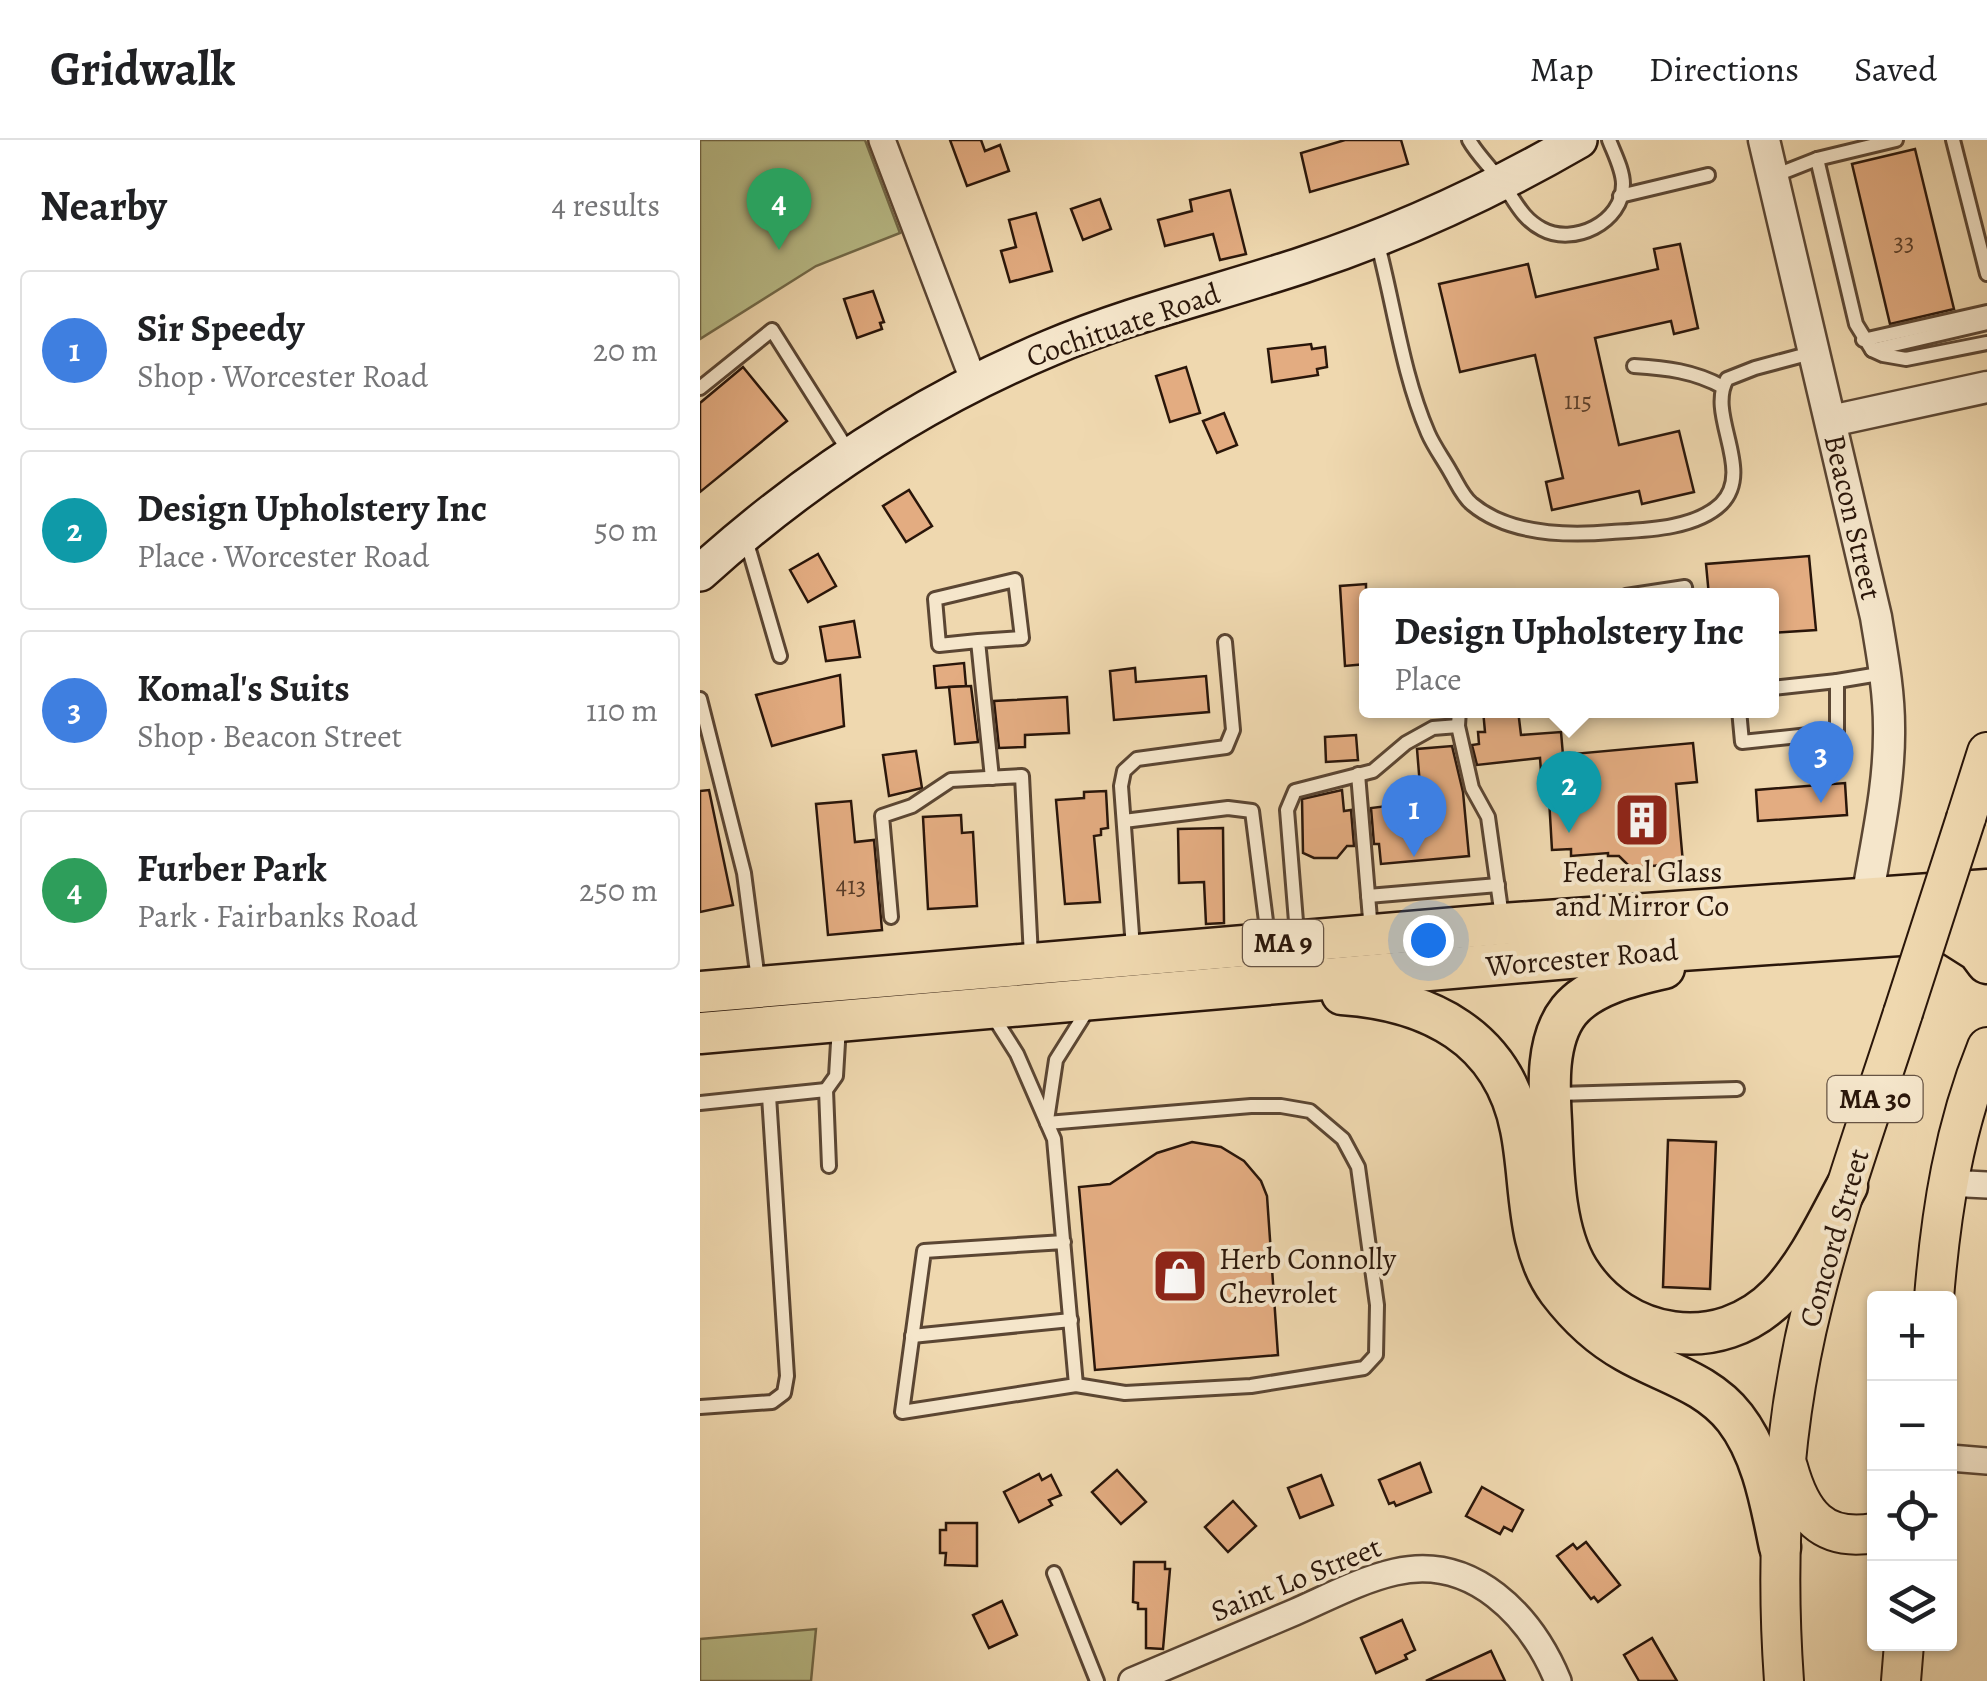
<!DOCTYPE html>
<meta charset="utf-8">
<style>
:root{--surface:#fff;--page:#f6f6f6;--text:#202124;--muted:#757577;--line:#e0e0e0;--accent:#8f2418}
body{margin:0;font-family:Alegreya,serif;background:var(--page);color:var(--text)}
.controls{position:absolute;right:30px;bottom:30px;display:grid;overflow:hidden;border-radius:10px;box-shadow:0 2px 8px #0004}
.controls button{width:90px;height:90px;display:grid;place-items:center;padding:0;border:0;border-bottom:2px solid var(--line);background:var(--surface);color:var(--text);font:50px sans-serif}
.you{position:absolute;left:728px;top:800px;width:35px;height:35px;margin:-25px;border:8px solid #fff;border-radius:50%;background:#1a73e8;box-shadow:0 0 0 15px #1a73e833}
.badge{display:grid;place-items:center;width:65px;height:65px;border-radius:50%;background:var(--accent);color:#fff;font-size:32px;font-weight:700}
.pin{position:absolute;translate:-50% -82px;filter:drop-shadow(0 2px 5px #0008)}
.pin::after{content:'';position:absolute;top:52px;width:35px;height:30px;background:inherit;clip-path:polygon(0 0,100% 0,50% 100%)}
.popup{position:absolute;left:659px;top:448px;width:420px;height:130px;box-sizing:border-box;display:grid;place-content:center;border-radius:10px;background:var(--surface);filter:drop-shadow(0 2px 8px #0005);font-size:32px;white-space:nowrap;color:var(--muted)}
.popup b{font-size:38px;color:var(--text)}
.popup::after{content:'';position:absolute;left:50%;top:100%;margin-left:-20px;border:20px solid transparent;border-top-color:var(--surface)}
.list{margin:0;padding:0;list-style:none}
h2{display:flex;justify-content:space-between;align-items:center;height:130px;margin:0;padding:0 40px;font-size:42px}
h2 small{font-size:32px;font-weight:400;color:var(--muted)}
.list li{display:grid;grid-template-columns:65px 1fr auto;gap:30px;align-items:center;box-sizing:border-box;height:160px;margin:0 20px 20px;padding:0 20px;border:2px solid var(--line);border-radius:10px}
.list b{display:block;font-size:38px;white-space:nowrap}
.list p{margin:0;font-size:32px;white-space:nowrap;color:var(--muted)}
.list em{font-size:32px;font-style:normal;color:var(--muted)}
.icon{flex:none;width:55px;height:55px;fill:none;stroke:currentColor;stroke-width:2;stroke-linecap:round;stroke-linejoin:round}
.map{position:relative;flex:none;width:1287px;height:1541px;overflow:hidden}
header{display:flex;align-items:center;gap:60px;box-sizing:border-box;height:140px;padding:0 50px;background:var(--surface);border-bottom:2px solid var(--line)}
header strong{font-size:48px}
nav{display:flex;gap:55px;margin-inline-start:auto;font-size:35px}
main{display:flex}
aside{flex:1;background:var(--surface)}
.map>svg:first-child{display:block}
</style>
<header>
<strong>Gridwalk</strong>
<nav><a>Map</a><a>Directions</a><a>Saved</a></nav>
</header>
<main>
<aside>
<h2>Nearby<small>4 results</small></h2>
<ul class="list">
<li><span class="badge" style="background:#3f7fe0">1</span><div><b>Sir Speedy</b><p>Shop · Worcester Road</p></div><em>20 m</em></li>
<li><span class="badge" style="background:#0f9aa8">2</span><div><b>Design Upholstery Inc</b><p>Place · Worcester Road</p></div><em>50 m</em></li>
<li><span class="badge" style="background:#3f7fe0">3</span><div><b>Komal's Suits</b><p>Shop · Beacon Street</p></div><em>110 m</em></li>
<li><span class="badge" style="background:#2e9e5b">4</span><div><b>Furber Park</b><p>Park · Fairbanks Road</p></div><em>250 m</em></li>
</ul>
</aside>
<div class="map">
<svg width="1287" height="1541" viewBox="0 0 1287 1541">
<rect width="100%" height="100%" fill="#efd8af"/>
<filter id="stains"><feTurbulence type="fractalNoise" baseFrequency=".002" numOctaves="4"/><feColorMatrix values="0 0 0 0 .2 0 0 0 0 .09 0 0 0 0 .02 0 0 0 .5 -.17"/></filter>
<radialGradient id="worn" r=".72"><stop offset=".6" stop-color="#630" stop-opacity="0"/><stop offset="1" stop-color="#630" stop-opacity=".3"/></radialGradient>
<g fill="#babe8a" stroke="#726a4a" stroke-width="2.5">
<polygon points="0,0 165,0 200,93 116,126 0,199"/>
<polygon points="116,1489 111,1541 0,1541 0,1499"/>
</g>
<g fill="#e3ac81" stroke="#2a160a" stroke-width="2.5">
<polygon points="250,0 281,0 285,11 300,5 309,31 267,46"/>
<polygon points="645,0 701,0 708,24 610,52 601,13"/>
<polygon points="1215,9 1254,169 1190,184 1152,24"/>
<polygon points="530,50 546,114 520,120 513,94 465,106 458,80 492,71 490,60"/>
<polygon points="400,59 411,89 383,100 371,69"/>
<polygon points="336,73 352,131 310,142 301,111 316,107 309,80"/>
<polygon points="980,104 998,188 974,194 971,181 895,198 919,305 979,291 994,352 942,364 939,351 852,370 846,342 863,338 835,215 760,232 739,144 828,124 836,157 958,129 954,109"/>
<polygon points="173,151 184,182 180,183 182,189 157,198 144,159"/>
<polygon points="611,204 612,209 625,207 627,227 617,229 618,235 572,242 568,209"/>
<polygon points="43,227 87,281 0,352 0,263"/>
<polygon points="486,227 500,273 470,282 456,236"/>
<polygon points="524,273 537,305 517,313 503,281"/>
<polygon points="209,350 232,386 206,402 183,366"/>
<polygon points="118,414 136,446 108,462 90,430"/>
<polygon points="1109,416 1116,490 1072,493 1072,456 1009,456 1006,424"/>
<polygon points="666,444 666,524 645,526 640,446"/>
<polygon points="154,481 160,517 126,521 120,487"/>
<polygon points="264,523 266,546 236,548 234,526"/>
<polygon points="435,528 436,542 506,536 509,572 414,580 410,531"/>
<polygon points="140,535 144,586 72,606 56,555"/>
<polygon points="271,546 278,602 255,604 249,547"/>
<polygon points="367,557 369,593 325,595 325,607 299,608 294,561"/>
<polygon points="783,570 818,570 821,595 861,592 863,615 993,603 997,642 976,644 983,723 931,728 919,716 908,716 908,713 871,716 871,709 852,710 849,658 843,659 840,618 777,625 772,605 779,604 778,592 785,592"/>
<polygon points="656,595 658,620 626,622 625,597"/>
<polygon points="752,606 763,652 769,716 681,724 679,704 674,704 671,668 712,663 710,646 720,646 717,609"/>
<polygon points="216,611 222,648 189,656 183,615"/>
<polygon points="1145,643 1147,675 1058,681 1056,650"/>
<polygon points="9,650 33,765 0,772 0,651"/>
<polygon points="642,650 644,671 651,670 654,706 647,706 637,718 614,718 603,713 602,659"/>
<polygon points="406,651 408,688 401,689 401,695 394,696 400,762 365,764 356,660 384,658 384,652"/>
<polygon points="151,661 155,702 174,700 182,790 128,795 116,664"/>
<polygon points="261,675 262,693 273,692 277,766 228,769 223,677"/>
<polygon points="523,688 524,783 506,784 504,742 479,743 478,689"/>
<polygon points="968,1000 1016,1002 1010,1149 963,1147"/>
<polygon points="492,1002 521,1007 544,1021 561,1041 567,1056 578,1215 395,1230 379,1047 410,1044 457,1013"/>
<polygon points="720,1323 731,1352 696,1366 694,1362 689,1364 679,1340"/>
<polygon points="417,1330 446,1362 421,1384 392,1352"/>
<polygon points="339,1334 342,1340 351,1335 361,1355 349,1360 352,1365 319,1382 304,1352"/>
<polygon points="621,1335 633,1365 600,1378 588,1348"/>
<polygon points="782,1347 823,1370 812,1391 804,1387 800,1394 766,1376"/>
<polygon points="533,1361 556,1386 528,1412 505,1387"/>
<polygon points="246,1383 277,1383 277,1426 245,1425 246,1413 240,1413 240,1390 246,1390"/>
<polygon points="886,1402 920,1445 898,1462 894,1457 891,1459 857,1416 873,1404 877,1409"/>
<polygon points="434,1422 465,1422 465,1429 470,1429 463,1509 446,1508 446,1469 438,1469 438,1463 433,1462"/>
<polygon points="302,1461 317,1495 289,1508 273,1475"/>
<polygon points="702,1480 715,1510 705,1515 707,1519 676,1533 661,1498"/>
<polygon points="952,1498 977,1541 939,1541 924,1515"/>
<polygon points="791,1511 805,1541 726,1541"/>
</g>
<g fill="none" stroke-linecap="round" stroke-linejoin="round">
<g stroke="#5b4633" stroke-width="18">
<g id="service">
<path d="M769,0C778,16 791,27 802,43C815,60 821,78 842,89C873,106 923,83 923,44C923,30 914,13 909,0"/>
<polyline points="1253,0 1287,134"/>
<polyline points="1117,19 1156,184 1172,210 1183,215 1206,219 1287,203"/>
<polyline points="1074,36 1117,19 1196,0"/>
<polyline points="920,56 1008,35"/>
<path d="M677,101C694,164 702,233 728,293C734,307 744,320 751,333C757,343 763,357 772,364C809,395 867,396 912,392C945,390 995,389 1021,364C1055,330 1006,275 1027,239L1055,228L1115,212"/>
<polyline points="1163,200 1287,172"/>
<polyline points="1172,210 1287,183"/>
<path d="M934,226C966,228 994,231 1023,247"/>
<polyline points="0,248 72,190 149,312"/>
<polyline points="45,396 80,516"/>
<polyline points="926,456 985,447 986,456"/>
<polyline points="278,501 239,505 235,459 315,440 322,498 278,501 292,638"/>
<polyline points="1072,548 1137,541"/>
<polyline points="0,559 44,733 58,840"/>
<polyline points="759,570 758,586 772,648 788,677 802,777"/>
<polyline points="1039,570 1042,602 1137,592 1137,541 1185,533"/>
<polyline points="658,634 671,791"/>
<polyline points="424,681 528,668 552,671 568,797"/>
<polyline points="668,756 798,745"/>
<polyline points="191,777 182,676 212,666 251,640 322,636 331,817"/>
<polyline points="597,794 587,670 595,651 673,631 706,603 733,588 758,586"/>
<polyline points="433,808 421,646 424,631 437,619 526,607 533,590 525,502"/>
<polyline points="291,873 317,914 354,999 376,1245 202,1272 224,1111 364,1102"/>
<polyline points="126,950 136,936 139,886"/>
<polyline points="857,954 1037,949"/>
<polyline points="0,963 126,950 129,1026"/>
<polyline points="347,980 356,920 390,866"/>
<polyline points="347,983 551,966 581,966 610,971 643,999 658,1027 677,1165 676,1215 664,1228 551,1246 425,1253 376,1245"/>
<polyline points="212,1196 371,1180"/>
<polyline points="0,1267 72,1262 84,1253 87,1236 69,956"/>
<polyline points="354,1433 397,1541"/>
</g>
</g>
<g stroke="#5b4633" stroke-width="30">
<g id="minor">
<polyline points="182,0 274,242"/>
<polyline points="1247,1043 1287,1045"/>
<polyline points="1250,1318 1287,1321"/>
<path d="M432,1541C487,1518 541,1495 595,1472C627,1458 660,1440 695,1432C773,1414 831,1476 858,1541"/>
</g>
</g>
<g stroke="#5b4633" stroke-width="35">
<g id="tertiary">
<path d="M1064,0L1176,477C1182,514 1189,550 1189,587C1190,645 1176,703 1167,759"/>
<polyline points="1131,281 1287,247"/>
</g>
</g>
<g stroke="#2a160a" stroke-width="40">
<path id="secondary" d="M0,433C104,339 221,262 350,208C432,173 519,153 603,125C700,93 791,51 879,0"/>
</g>
<g stroke="#2a160a" stroke-width="42">
<g id="primary">
<polyline points="1266,678 1287,612"/>
<path d="M1234,1158C1241,1071 1254,988 1287,907"/>
<path d="M1088,1327C1101,1374 1122,1402 1174,1393"/>
<path d="M1084,1541C1075,1415 1082,1286 1113,1163C1137,1065 1172,969 1203,873"/>
<polyline points="1201,1541 1204,1504"/>
</g>
</g>
<g stroke="#2a160a" stroke-width="45">
<g id="trunk">
<polyline points="1248,792 1278,811 1287,823"/>
<path d="M964,828C933,835 890,845 869,871C846,900 849,947 851,982C853,1027 853,1089 878,1130C923,1201 1019,1217 1079,1155C1108,1124 1127,1083 1147,1046"/>
<polyline points="0,852 803,784 1287,750"/>
<path d="M642,854C729,860 803,897 821,989C832,1042 825,1105 859,1151C878,1176 899,1196 926,1211C964,1233 1007,1242 1035,1278C1063,1314 1071,1364 1080,1407"/>
<polyline points="0,893 880,817 1287,789"/>
</g>
</g>
<use href="#service" stroke="#f5e6cb" stroke-width="12"/>
<use href="#minor" stroke="#f5e6cb" stroke-width="25"/>
<use href="#tertiary" stroke="#f5e6cb" stroke-width="30"/>
<use href="#secondary" stroke="#f5e6cb" stroke-width="35"/>
<use href="#primary" stroke="#efd8af" stroke-width="38"/>
<use href="#trunk" stroke="#efd8af" stroke-width="40"/>
<g stroke="#2a160a" stroke-width="42" stroke-linecap="butt">
<polyline id="primary-bridge" points="1203,873 1266,678"/>
</g>
<use href="#primary-bridge" stroke="#efd8af" stroke-width="38"/>
</g>
<defs>
<g id="building-square" transform="scale(2.875)"><rect x="-9" y="-9" width="18" height="18" rx="4" fill="#8f2418" stroke="#f5e6cb"/><path d="M-4-6H4V6H1V3H-1V6H-4ZM-2.5-4.3h1.7v1.8h-1.7ZM.8-4.3h1.7v1.8H.8ZM-2.5-1h1.7V.8h-1.7ZM.8-1h1.7V.8H.8Z" fill="#fff"/></g>
<g id="shop-square" transform="scale(2.875)"><rect x="-9" y="-9" width="18" height="18" rx="4" fill="#8f2418" stroke="#f5e6cb"/><path d="M-5-2.5h2.3a2.7 3.5 0 0 1 5.4 0H5L5.5 6h-11ZM-1.5-2.5h3a1.5 2.3 0 0 0-3 0Z" fill="#fff"/></g>
</defs>
<g fill-rule="evenodd">
<use href="#building-square" x="942" y="680"/>
<use href="#shop-square" x="480" y="1136"/>
</g>
<g text-anchor="middle" dominant-baseline="central" stroke-width="8" stroke-linejoin="round" paint-order="stroke">
<g font-size="25" fill="#583c28">
<text x="1204" y="102">33</text>
<text x="878" y="261">115</text>
<text x="151" y="746">413</text>
</g>
<g fill="#f5e6cb" stroke="#675444" stroke-width="2.5">
<rect x="543" y="780" width="80" height="46" rx="8"/>
<rect x="1127.5" y="936" width="95" height="46" rx="8"/>
</g>
<g font-size="28" font-weight="bold" fill="#2a160a">
<text x="583" y="803">MA 9</text>
<text x="1175" y="959">MA 30</text>
</g>
<g font-size="30" fill="#2a160a" stroke="#f5e6cb">
<text transform="translate(423 185) rotate(-19)">Cochituate Road</text>
<text transform="translate(1153 377) rotate(77)">Beacon Street</text>
<text transform="translate(882 818) rotate(-5)">Worcester Road</text>
<text transform="translate(1134 1098) rotate(-74)">Concord Street</text>
<text transform="translate(596 1439) rotate(-22)">Saint Lo Street</text>
</g>
<g font-size="30" fill="#2a160a" stroke="#f5e6cb">
<text x="942" y="732">Federal Glass<tspan x="942" dy="34">and Mirror Co</tspan></text>
<text x="519" y="1119" text-anchor="start">Herb Connolly<tspan x="519" dy="34">Chevrolet</tspan></text>
</g>
</g>
<rect width="100%" height="100%" filter="url(#stains)"/>
<rect width="100%" height="100%" fill="url(#worn)"/>
</svg>
<div class="controls">
<button>+</button>
<button>−</button>
<button><svg class="icon" aria-label="locate" viewBox="0 0 24 24"><circle cx="12" cy="12" r="6"/><path d="M12 2v4M12 18v4M2 12h4M18 12h4"/></svg></button>
<button><svg class="icon" aria-label="layers" viewBox="0 0 24 24"><path d="M12 4l9 5-9 5-9-5zM3 14l9 5 9-5"/></svg></button>
</div>
<div class="you"></div>
<div class="pin badge" style="left:714px;top:717px;background:#3f7fe0">1</div>
<div class="pin badge" style="left:869px;top:693px;background:#0f9aa8">2</div>
<div class="popup"><b>Design Upholstery Inc</b>Place</div>
<div class="pin badge" style="left:1121px;top:663px;background:#3f7fe0">3</div>
<div class="pin badge" style="left:79px;top:110px;background:#2e9e5b">4</div>
</div>
</main>
